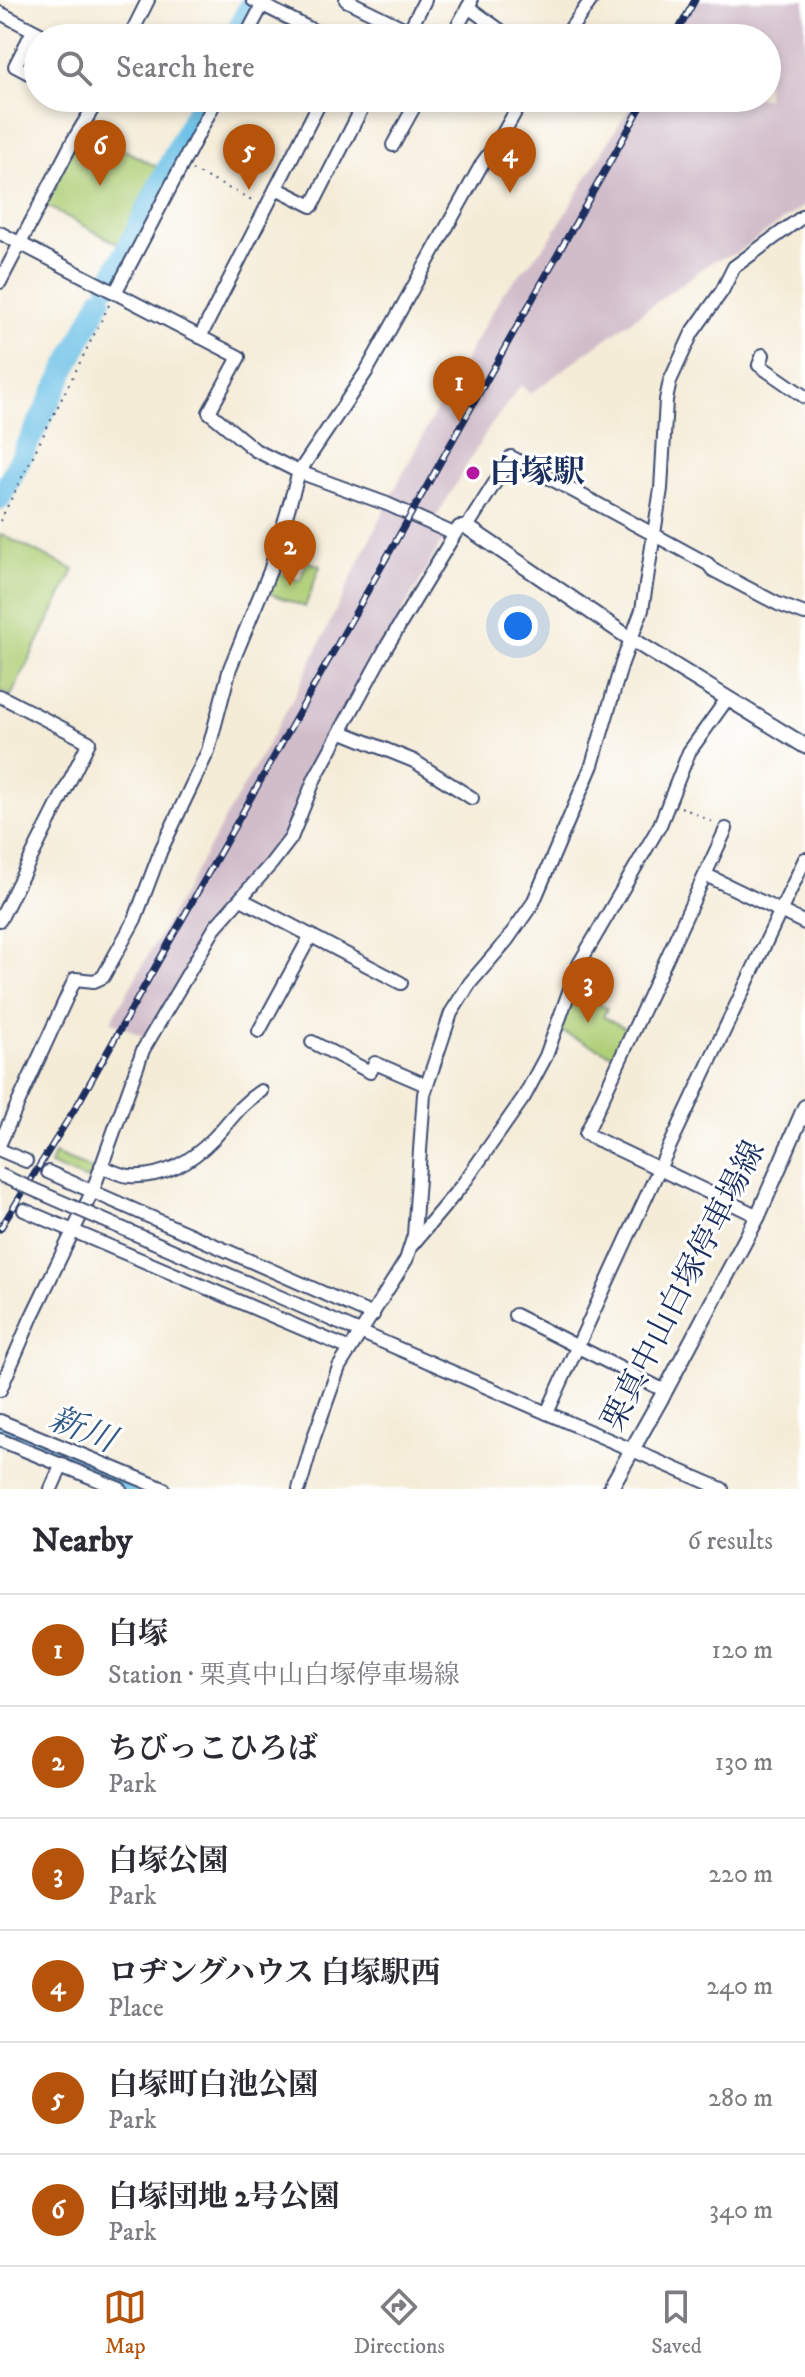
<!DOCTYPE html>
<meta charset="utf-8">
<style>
:root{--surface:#fff;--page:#f2f2f3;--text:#2b2b33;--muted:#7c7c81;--line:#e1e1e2;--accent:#b45309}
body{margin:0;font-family:"IM FELL DW Pica","Noto Serif JP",serif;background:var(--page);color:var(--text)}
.you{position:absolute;left:518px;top:626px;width:28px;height:28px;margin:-20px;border:6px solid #fff;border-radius:50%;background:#1a73e8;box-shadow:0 0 0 12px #1a73e833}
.badge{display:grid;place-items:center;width:52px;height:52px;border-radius:50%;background:var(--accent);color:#fff;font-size:26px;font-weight:700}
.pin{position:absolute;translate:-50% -66px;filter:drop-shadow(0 2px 4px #0008)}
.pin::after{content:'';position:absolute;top:42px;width:28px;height:24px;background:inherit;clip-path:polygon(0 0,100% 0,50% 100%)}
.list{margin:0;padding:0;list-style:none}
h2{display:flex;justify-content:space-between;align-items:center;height:104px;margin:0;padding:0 32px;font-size:34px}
h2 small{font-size:26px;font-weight:400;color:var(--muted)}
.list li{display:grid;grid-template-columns:52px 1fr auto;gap:24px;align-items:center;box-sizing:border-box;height:112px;padding:0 32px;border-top:2px solid var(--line)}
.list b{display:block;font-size:30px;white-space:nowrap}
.list p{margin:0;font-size:26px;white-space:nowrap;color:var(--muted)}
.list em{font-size:26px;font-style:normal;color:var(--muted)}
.icon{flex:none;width:44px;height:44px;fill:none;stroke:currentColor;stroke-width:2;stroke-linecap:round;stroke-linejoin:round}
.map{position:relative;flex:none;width:805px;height:1489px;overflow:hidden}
.search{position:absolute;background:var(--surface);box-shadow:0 4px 12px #0003;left:24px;right:24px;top:24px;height:88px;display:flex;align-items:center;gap:20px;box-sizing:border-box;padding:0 28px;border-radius:44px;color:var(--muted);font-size:30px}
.sheet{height:776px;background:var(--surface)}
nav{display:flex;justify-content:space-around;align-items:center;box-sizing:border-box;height:112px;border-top:2px solid var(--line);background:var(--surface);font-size:22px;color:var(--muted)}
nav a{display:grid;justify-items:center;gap:4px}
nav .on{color:var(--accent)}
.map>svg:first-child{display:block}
</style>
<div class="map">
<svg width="805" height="1489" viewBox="0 0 805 1489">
<rect width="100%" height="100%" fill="#fff"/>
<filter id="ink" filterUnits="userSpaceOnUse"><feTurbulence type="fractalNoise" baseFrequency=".0125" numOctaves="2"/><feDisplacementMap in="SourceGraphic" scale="16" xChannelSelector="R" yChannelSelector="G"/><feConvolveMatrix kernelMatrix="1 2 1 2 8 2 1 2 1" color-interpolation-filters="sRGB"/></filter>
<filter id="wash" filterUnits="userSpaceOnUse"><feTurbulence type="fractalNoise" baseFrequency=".006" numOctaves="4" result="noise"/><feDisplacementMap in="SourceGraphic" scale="32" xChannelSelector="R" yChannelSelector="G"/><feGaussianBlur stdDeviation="1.8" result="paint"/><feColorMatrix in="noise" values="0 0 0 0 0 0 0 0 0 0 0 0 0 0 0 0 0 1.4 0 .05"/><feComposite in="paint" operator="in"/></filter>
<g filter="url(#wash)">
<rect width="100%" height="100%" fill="#f5ecd8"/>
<polygon fill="#d1bdca" points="692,0 805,0 805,205 735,254 713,261 530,394 521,385 489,428 434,521 446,534 357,694 289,834 239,897 146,1038 111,1021 295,695 387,504 438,407 503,293 548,242 635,98 767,98 767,38 670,38"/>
<g fill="#aece75" stroke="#647e6a" stroke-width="2">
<polygon points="87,131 157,167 118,244 43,204 76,141"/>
<polygon points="0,534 74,570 11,696 0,690"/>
<polygon points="307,561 320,566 305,607 266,592 274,571 300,581"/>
<polygon points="571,992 607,1008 603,1017 630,1030 617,1057 558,1030"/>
<polygon points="54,1154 94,1170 87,1180 50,1165"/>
</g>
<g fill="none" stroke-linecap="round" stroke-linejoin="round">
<g stroke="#69c0e6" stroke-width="22">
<polyline points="233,38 253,0"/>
<polyline points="109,284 203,98"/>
<polyline points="0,499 101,299"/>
<polyline points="0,1433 62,1456 138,1489"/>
</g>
</g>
</g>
<g filter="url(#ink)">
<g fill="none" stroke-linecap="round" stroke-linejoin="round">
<g stroke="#3c4b70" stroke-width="16">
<g id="minor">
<polyline points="253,0 328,38"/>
<polyline points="346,0 409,31 425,0"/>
<polyline points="468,7 511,38"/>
<polyline points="0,13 48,38"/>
<polyline points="33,31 15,66 38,78"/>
<polyline points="129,38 148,0"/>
<polyline points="245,38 265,0"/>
<polyline points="451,38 471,2"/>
<polyline points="564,38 591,0"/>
<polyline points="77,98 94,107"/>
<polyline points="393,145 419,98"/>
<polyline points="276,188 312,206 364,104 353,98"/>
<polyline points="0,233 239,357 209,412 255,450 299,472 387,504 454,534"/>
<polyline points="0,282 73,141 99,98"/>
<polyline points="115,293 217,98"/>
<polyline points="200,337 322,98"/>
<polyline points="763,355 759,365 805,397"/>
<polyline points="0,696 89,742 0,920"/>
<polyline points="342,732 414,761 472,798"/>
<polyline points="726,829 586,1134 758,1216"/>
<polyline points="706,875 805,923"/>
<polyline points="241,899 401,983"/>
<polyline points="259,1031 311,935"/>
<polyline points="312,1042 370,1072 375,1063 426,1085"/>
<polyline points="0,1143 75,979 94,981 103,977 135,919 161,850 208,751 230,668 270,571 299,472 366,372 483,162 500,139 523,98"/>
<polyline points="0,1150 26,1161"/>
<path d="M101,1166C110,1170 121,1176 130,1176C162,1178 191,1162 213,1139C230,1121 239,1105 261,1091"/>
<polyline points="48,1172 373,1315"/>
<polyline points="24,1210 350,1349"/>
<polyline points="412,1245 463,1184 524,1097 546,1056 579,964 660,825 689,752 727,699"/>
<polyline points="515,1315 665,1391"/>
<polyline points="337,1322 722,1489"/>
<polyline points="0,1390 32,1316 93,1190 143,1050 216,926 271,864 291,838 315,778 387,646 459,527 467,527 511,457 708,564 713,570 778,604 805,614"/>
<polyline points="547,1413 659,1169 805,859"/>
<polyline points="0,1421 164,1489"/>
<polyline points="0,1440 120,1489"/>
<polyline points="51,1489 62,1464"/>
<polyline points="299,1489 314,1437 339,1367 406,1260 414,1235 424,1094 451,1013 470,983 507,940 533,903 592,765 622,663 642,610 661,489 666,400 670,381 692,333 722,291 734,267 805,215"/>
</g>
</g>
<g stroke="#3c4b70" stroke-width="18">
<g id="major">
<polyline points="467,527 631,639 805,746"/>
<polyline points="610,1489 665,1391 758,1216 805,1107"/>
</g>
</g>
<g stroke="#3c4b70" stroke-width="2" stroke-dasharray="2 6" stroke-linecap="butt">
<polyline points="192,170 254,201"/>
<polyline points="0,521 109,305"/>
<polyline points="681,807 715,823"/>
</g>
<use href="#minor" stroke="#fff" stroke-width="12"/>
<use href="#major" stroke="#fff" stroke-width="14"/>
<g stroke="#1b2f5e" stroke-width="7">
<g id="rail">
<polyline points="674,38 695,0"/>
<polyline points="0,1229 79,1102 646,98"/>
</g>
</g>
<use href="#rail" stroke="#fff" stroke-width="4" stroke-dasharray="12" stroke-linecap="butt"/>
<g stroke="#3c4b70" stroke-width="16" stroke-linecap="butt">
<polyline id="minor-bridge" points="0,1175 337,1322"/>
</g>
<use href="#minor-bridge" stroke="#fff" stroke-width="12"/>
</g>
</g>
<circle fill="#b5179e" stroke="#fff" stroke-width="3" cx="473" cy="473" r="8"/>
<g text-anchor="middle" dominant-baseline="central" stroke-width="6" stroke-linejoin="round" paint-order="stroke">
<g font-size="32" font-weight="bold" fill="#1b2f5e" stroke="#fff" text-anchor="start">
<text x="489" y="473">白塚駅</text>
</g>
<g font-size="32" fill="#1b2f5e" stroke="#fff">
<text transform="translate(684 1286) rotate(-63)">栗真中山白塚停車場線</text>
</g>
<g font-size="34" font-style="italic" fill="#325a87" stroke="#fff">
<text transform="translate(82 1430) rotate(22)">新川</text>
</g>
</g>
</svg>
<div class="you"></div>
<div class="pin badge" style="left:459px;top:422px">1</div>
<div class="pin badge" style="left:290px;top:586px">2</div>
<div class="pin badge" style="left:588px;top:1023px">3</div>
<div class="pin badge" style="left:510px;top:193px">4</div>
<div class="pin badge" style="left:249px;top:190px">5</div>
<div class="pin badge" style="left:100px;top:186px">6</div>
<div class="search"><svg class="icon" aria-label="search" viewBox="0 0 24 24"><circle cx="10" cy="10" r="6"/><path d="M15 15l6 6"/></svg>Search here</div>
</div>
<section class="sheet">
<h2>Nearby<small>6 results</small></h2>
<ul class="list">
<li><span class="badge">1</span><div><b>白塚</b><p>Station · 栗真中山白塚停車場線</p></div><em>120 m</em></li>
<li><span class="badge">2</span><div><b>ちびっこひろば</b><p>Park</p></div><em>130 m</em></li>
<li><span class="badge">3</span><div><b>白塚公園</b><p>Park</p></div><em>220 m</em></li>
<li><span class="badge">4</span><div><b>ロヂングハウス 白塚駅西</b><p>Place</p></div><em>240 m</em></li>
<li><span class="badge">5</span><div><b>白塚町白池公園</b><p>Park</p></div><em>280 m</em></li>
<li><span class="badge">6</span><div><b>白塚団地 2号公園</b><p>Park</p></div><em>340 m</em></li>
</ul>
</section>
<nav>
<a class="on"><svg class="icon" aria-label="map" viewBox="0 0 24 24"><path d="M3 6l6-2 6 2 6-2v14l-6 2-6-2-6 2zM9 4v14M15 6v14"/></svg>Map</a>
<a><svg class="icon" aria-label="directions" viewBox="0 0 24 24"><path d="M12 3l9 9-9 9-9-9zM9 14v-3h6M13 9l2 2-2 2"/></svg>Directions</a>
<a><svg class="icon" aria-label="saved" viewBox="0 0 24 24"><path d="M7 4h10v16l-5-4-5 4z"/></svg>Saved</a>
</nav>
